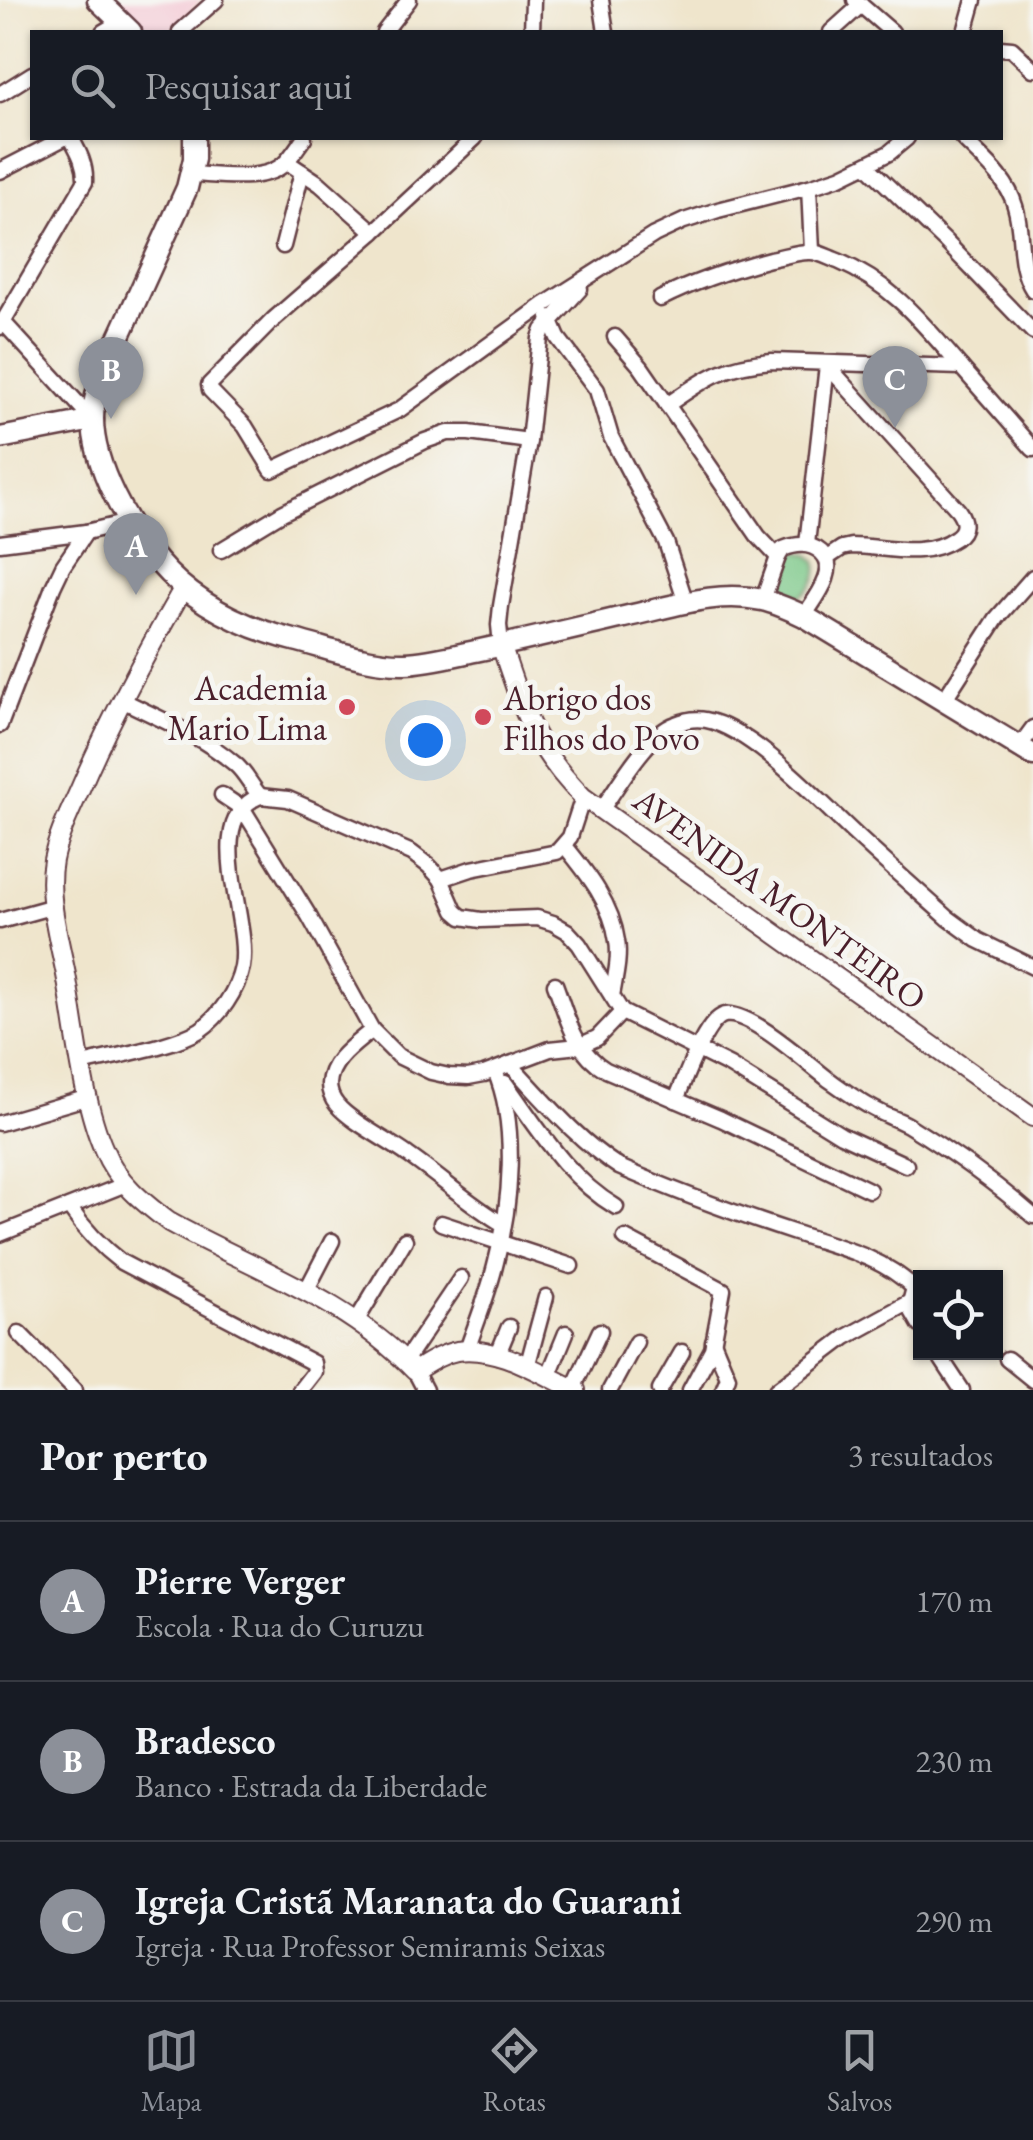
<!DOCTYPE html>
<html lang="pt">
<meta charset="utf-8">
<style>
:root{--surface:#171b24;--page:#20242c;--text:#f1f3f6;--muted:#9ea1a6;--line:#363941;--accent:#8c9099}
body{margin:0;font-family:"EB Garamond",serif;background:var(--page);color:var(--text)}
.controls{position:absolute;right:30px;bottom:30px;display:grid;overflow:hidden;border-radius:0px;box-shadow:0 2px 8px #0004}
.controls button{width:90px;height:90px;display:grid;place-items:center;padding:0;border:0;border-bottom:2px solid var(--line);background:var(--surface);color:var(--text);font:50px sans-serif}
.you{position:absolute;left:425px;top:740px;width:35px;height:35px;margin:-25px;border:8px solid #fff;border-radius:50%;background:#1a73e8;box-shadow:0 0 0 15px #1a73e833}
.badge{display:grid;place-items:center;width:65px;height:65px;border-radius:50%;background:var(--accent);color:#fff;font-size:32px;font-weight:700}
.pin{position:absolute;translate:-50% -82px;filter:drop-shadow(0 2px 5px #0008)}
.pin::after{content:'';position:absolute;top:52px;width:35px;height:30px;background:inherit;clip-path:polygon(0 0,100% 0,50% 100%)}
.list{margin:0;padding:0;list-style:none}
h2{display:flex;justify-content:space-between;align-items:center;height:130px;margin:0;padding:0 40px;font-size:42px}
h2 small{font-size:32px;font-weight:400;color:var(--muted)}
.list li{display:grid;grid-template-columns:65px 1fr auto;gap:30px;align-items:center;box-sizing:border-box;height:160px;padding:0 40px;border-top:2px solid var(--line)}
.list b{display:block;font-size:38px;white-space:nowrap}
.list p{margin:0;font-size:32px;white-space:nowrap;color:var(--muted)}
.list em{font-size:32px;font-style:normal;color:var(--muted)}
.icon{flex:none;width:55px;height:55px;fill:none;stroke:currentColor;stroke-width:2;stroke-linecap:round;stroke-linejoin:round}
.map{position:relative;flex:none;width:1033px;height:1390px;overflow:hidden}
.search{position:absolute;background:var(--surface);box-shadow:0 2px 8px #0004;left:30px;right:30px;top:30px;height:110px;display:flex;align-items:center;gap:25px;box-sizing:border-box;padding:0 35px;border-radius:0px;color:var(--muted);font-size:38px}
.sheet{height:610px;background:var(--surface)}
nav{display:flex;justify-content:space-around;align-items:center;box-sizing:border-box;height:140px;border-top:2px solid var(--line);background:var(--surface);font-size:28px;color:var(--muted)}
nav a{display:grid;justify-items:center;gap:5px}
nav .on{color:var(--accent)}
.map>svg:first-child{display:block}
</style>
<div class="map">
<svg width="1033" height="1390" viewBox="0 0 1033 1390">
<rect width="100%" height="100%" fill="#f6f6f2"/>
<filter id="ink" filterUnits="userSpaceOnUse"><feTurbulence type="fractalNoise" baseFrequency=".01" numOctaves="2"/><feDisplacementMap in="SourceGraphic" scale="20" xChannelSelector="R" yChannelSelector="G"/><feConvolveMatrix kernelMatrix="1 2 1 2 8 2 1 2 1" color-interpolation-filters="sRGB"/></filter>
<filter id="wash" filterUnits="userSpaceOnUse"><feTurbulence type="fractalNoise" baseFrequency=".0048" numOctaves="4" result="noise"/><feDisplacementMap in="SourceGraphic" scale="40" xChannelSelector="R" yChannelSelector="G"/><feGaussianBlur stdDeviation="2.25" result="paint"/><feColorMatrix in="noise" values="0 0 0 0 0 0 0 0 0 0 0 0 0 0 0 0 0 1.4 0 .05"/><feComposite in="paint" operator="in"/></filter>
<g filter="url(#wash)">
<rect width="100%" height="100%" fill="#efe5cc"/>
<polygon fill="#f5cfd9" points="108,0 202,0 170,32 140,32"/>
<path fill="#7bc888" stroke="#62745a" stroke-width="2.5" d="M793,552C828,551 822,586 798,597L780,589L776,583C777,571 783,559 793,552Z"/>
</g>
<g filter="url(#ink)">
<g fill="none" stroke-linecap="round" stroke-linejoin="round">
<g stroke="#633d43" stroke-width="19">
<g id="minor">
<polyline points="601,0 606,32"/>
<polyline points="855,0 892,32"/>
<polyline points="103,32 120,22"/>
<polyline points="180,32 216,0"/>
<polyline points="384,32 409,0"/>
<polyline points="532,32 533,0"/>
<polyline points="831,32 861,5"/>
<polyline points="965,32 974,0"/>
<polyline points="1000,48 1012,49 1033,69"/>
<polyline points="0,94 32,74"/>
<polyline points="475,138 374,232 274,319 209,385 210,390 245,426 272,470 399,410 544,305 654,235 684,221 718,210 809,187 840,177 889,153 907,138"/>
<path d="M962,138C981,158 1007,177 1015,206C1024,234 1016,264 1033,290"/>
<polyline points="287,162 320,184 374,232"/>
<polyline points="866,165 945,241 1033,332"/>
<polyline points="0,171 64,138"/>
<path d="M191,174C218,175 265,183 285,163C292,156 298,146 304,138"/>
<polyline points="809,187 812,251"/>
<polyline points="283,246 302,172"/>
<path d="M660,299C695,281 732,269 770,259C782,257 796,252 809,252C818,251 829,258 838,261C894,285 922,323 961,367"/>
<polyline points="549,317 558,338 597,390 611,437 666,542 686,603"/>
<polyline points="4,323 93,420"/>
<path d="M0,327L85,182C86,165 79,152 71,138"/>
<polyline points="615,337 641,367 758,536 778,557"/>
<path d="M827,365L958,510C965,520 967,530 955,538C923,560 886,546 851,546L842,548L827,558"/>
<path d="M667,405C706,378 723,365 772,361L961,367L1033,449"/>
<polyline points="0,543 86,532 128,522"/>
<polyline points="807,544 827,365"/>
<polyline points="221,550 282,513 425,441 448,433 469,433 529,441"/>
<path d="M763,600L778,557L783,549C796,544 809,542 821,552C841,569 814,600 804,616"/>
<polyline points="501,645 499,625 501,606 529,441 540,338 543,330 580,289"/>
<path d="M122,700C160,719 202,736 235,764C245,772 251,786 260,796"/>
<polyline points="944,700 997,618 1033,577"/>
<polyline points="0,725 53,587 63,566 86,532"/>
<polyline points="1019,747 1033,728"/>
<polyline points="222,795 243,809 309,916 372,1030 398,1056 431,1072 449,1076 468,1077 484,1074 550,1049 579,1046 597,1038 622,1012"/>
<polyline points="260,796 288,799 412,853 429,866 441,879 455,911 462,917 481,920 537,918 553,923 567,931 579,944 622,1012 730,1066 841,1135 906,1165"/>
<path d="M601,810C619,785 647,734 676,724C685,720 696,718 706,720C753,729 821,803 857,836C887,864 918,891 948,918L978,940L1033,967"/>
<path d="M565,846C588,874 612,904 617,941C620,958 615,978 612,996"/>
<polyline points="441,879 471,869 557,852 570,837 583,797"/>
<polyline points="0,921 54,906"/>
<path d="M555,984C568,1018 573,1050 606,1070L721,1119L869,1190"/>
<path d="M372,1030C356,1044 330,1060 329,1084C329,1092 332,1099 337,1105C351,1122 389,1141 408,1155C440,1177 469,1204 503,1224"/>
<path d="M82,1064C113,1056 175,1046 200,1030C220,1016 237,991 242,967C251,919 200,820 260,796"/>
<path d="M510,1064C545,1101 576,1139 619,1167C674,1191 737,1214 795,1233C837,1247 881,1256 914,1288L909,1306L920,1325"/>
<path d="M505,1083C538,1128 567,1178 616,1207"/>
<path d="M676,1100C684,1082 705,1019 725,1015C749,1010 808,1064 828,1079C845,1091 861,1103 880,1112C889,1117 899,1120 908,1125C952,1152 994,1182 1033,1216"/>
<polyline points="0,1123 89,1097"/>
<path d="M69,1207C84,1229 100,1246 121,1262L313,1363L314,1372L300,1390"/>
<polyline points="441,1223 571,1266"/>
<polyline points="0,1234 126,1184"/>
<polyline points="625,1238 723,1290 712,1349 690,1390"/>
<polyline points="306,1291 332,1241"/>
<polyline points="357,1320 405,1240"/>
<polyline points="19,1333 75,1390"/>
<polyline points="713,1341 728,1377 723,1390"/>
<path d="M467,1350C477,1321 489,1292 496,1262C511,1206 518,1124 495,1071"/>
<polyline points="937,1352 962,1390"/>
<polyline points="497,1356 509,1327"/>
<polyline points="1007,1359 1033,1380"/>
<polyline points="405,1361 461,1278"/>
<polyline points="527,1367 546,1297"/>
<polyline points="415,1371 425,1390"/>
<polyline points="548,1377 566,1333"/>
<polyline points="573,1389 600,1331"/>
<polyline points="610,1390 636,1342"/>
<polyline points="660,1390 682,1352"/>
<polyline points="776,1390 846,1337 910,1302"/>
</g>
</g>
<g stroke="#633d43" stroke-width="22">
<g id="tertiary">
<path d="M184,587C146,653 110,719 80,789C70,812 58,835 53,860C46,898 60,942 67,980C76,1031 83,1103 104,1150C116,1181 144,1203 169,1222C256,1270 345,1298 415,1371C428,1363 441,1354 457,1351C498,1345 541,1374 576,1390"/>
<path d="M501,645C523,710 533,747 583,797L1033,1117"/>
</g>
</g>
<g stroke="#633d43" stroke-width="25">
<g id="secondary">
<polyline points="98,0 131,32"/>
<path d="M194,138V159L187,188C167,232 147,276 127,320C114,350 93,385 93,419C93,466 128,528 158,562C193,603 243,627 294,640C330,649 368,664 405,663C430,662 455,655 480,650C536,638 593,624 650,611C687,602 723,592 762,600C776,603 791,610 804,616L1033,755"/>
<polyline points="0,438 93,420"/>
</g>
</g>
<use href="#minor" stroke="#fff" stroke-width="14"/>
<use href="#tertiary" stroke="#fff" stroke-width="18"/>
<use href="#secondary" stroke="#fff" stroke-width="20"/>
</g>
</g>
<g fill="#d1495b" stroke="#f6f6f2" stroke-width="4">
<circle cx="347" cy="707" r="10"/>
<circle cx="483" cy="717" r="10"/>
</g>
<g text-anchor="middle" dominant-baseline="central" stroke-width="10" stroke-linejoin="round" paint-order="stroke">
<g font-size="35" fill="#4a1f2b" stroke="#f6f6f2" text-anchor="end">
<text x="327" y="687">Academia<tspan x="327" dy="40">Mario Lima</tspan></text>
<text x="503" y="697" text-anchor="start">Abrigo dos<tspan x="503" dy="40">Filhos do Povo</tspan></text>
</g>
<g font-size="35" fill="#4a1f2b" stroke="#f6f6f2">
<text transform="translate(780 898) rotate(36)">AVENIDA MONTEIRO</text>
</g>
</g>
</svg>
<div class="controls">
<button><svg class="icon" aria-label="locate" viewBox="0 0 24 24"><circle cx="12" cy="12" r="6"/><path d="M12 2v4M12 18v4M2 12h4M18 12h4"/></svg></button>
</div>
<div class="you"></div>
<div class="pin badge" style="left:136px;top:595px">A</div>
<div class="pin badge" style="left:111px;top:419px">B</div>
<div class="pin badge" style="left:895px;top:428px">C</div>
<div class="search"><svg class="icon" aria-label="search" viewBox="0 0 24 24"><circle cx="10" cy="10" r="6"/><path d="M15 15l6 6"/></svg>Pesquisar aqui</div>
</div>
<section class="sheet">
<h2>Por perto<small>3 resultados</small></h2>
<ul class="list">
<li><span class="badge">A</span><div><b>Pierre Verger</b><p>Escola · Rua do Curuzu</p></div><em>170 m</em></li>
<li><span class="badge">B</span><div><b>Bradesco</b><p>Banco · Estrada da Liberdade</p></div><em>230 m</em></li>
<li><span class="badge">C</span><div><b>Igreja Cristã Maranata do Guarani</b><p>Igreja · Rua Professor Semiramis Seixas</p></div><em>290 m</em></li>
</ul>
</section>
<nav>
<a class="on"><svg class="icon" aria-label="map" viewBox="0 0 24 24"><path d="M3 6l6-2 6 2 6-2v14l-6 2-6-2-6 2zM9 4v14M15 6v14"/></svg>Mapa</a>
<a><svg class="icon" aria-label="directions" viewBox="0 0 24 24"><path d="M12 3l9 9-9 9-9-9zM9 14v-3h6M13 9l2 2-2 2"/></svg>Rotas</a>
<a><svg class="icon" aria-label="saved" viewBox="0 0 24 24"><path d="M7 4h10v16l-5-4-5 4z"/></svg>Salvos</a>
</nav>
